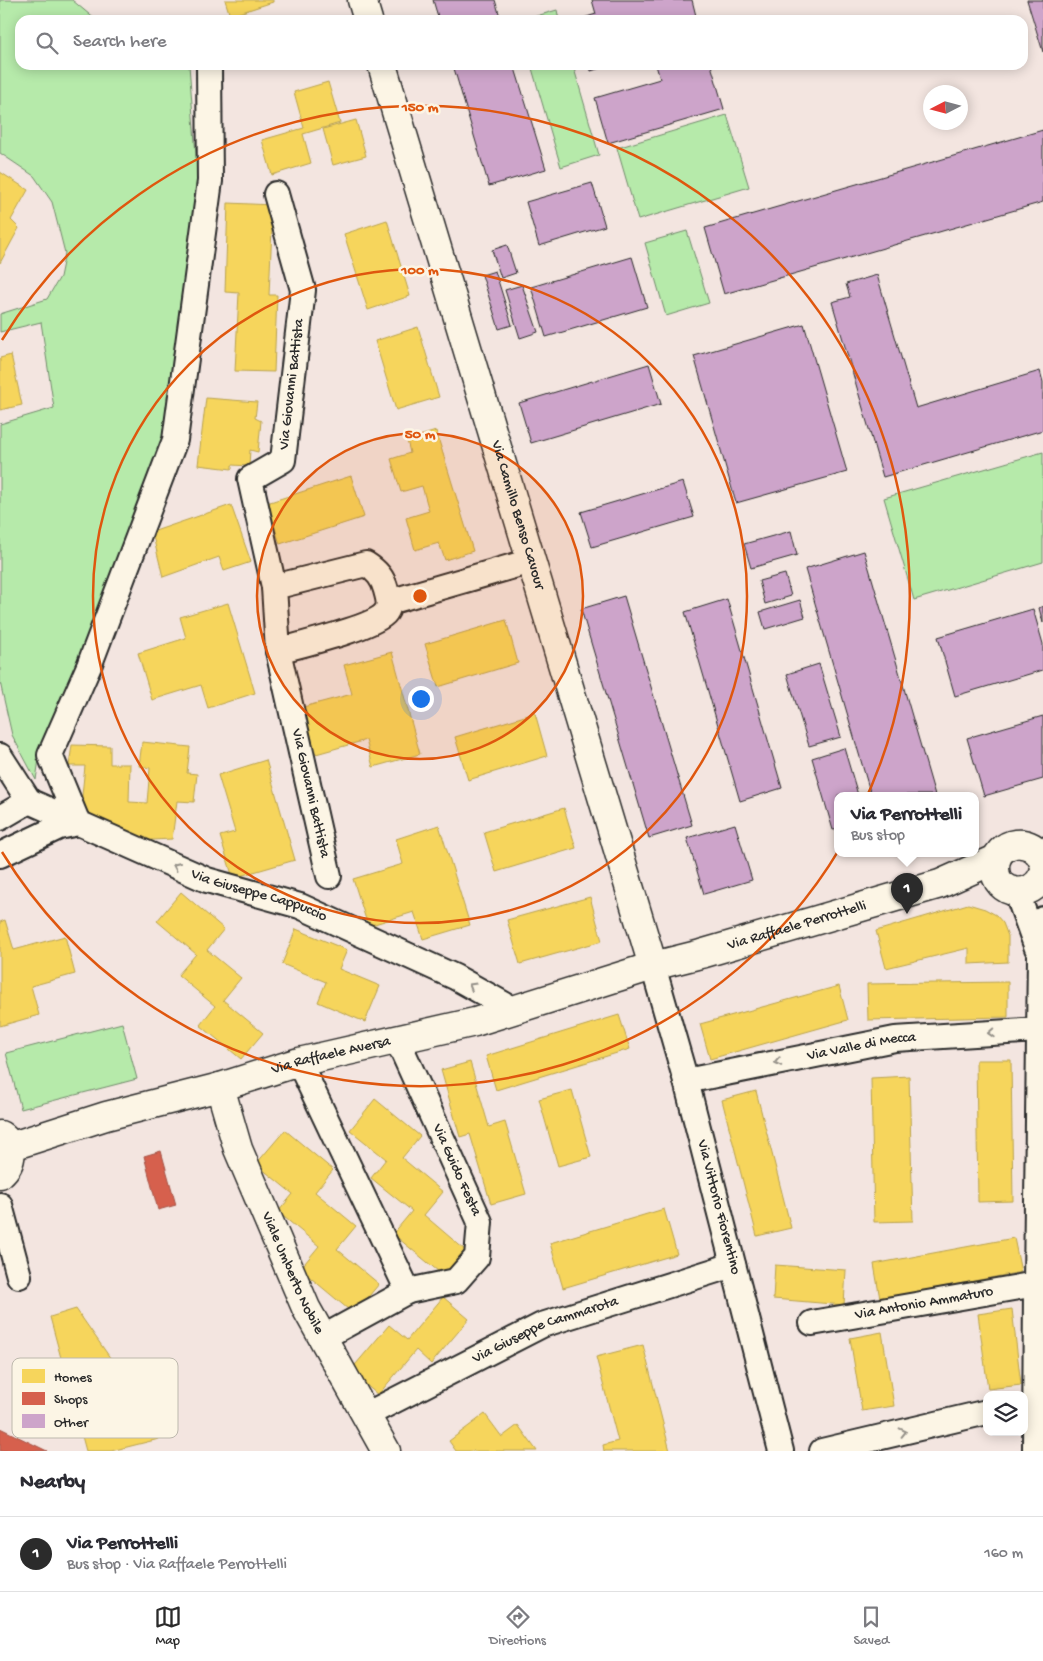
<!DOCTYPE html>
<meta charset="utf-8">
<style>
:root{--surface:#fff;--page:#f7f7f7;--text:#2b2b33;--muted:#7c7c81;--line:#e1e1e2;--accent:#2b2b2b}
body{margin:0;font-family:"Gochi Hand",sans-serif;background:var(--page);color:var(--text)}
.controls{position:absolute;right:15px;bottom:15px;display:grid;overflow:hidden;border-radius:10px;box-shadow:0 2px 12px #0003}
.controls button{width:45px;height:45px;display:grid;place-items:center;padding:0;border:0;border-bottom:1px solid var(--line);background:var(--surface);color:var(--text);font:25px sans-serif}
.compass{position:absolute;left:923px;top:85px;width:45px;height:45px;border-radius:50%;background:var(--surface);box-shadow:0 2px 12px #0003;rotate:264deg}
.you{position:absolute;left:420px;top:698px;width:18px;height:18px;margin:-12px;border:4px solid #fff;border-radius:50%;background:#1a73e8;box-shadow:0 0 0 8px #1a73e833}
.badge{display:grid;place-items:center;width:32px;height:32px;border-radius:50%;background:var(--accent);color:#fff;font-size:16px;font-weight:700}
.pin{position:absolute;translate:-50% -41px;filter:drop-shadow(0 1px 2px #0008)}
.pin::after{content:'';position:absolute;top:26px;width:18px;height:15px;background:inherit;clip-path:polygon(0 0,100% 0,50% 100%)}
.popup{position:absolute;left:834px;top:792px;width:145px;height:65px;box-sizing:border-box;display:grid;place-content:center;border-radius:10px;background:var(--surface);filter:drop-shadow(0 1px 4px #0005);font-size:16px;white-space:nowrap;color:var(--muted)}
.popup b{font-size:19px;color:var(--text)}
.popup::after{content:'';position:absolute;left:50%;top:100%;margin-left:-10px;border:10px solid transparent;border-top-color:var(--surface)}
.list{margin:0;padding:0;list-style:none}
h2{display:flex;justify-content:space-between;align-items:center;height:65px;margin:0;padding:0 20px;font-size:21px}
h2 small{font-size:16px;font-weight:400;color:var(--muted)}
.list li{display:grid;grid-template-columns:32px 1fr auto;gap:15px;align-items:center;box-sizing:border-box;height:75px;padding:0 20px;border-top:1px solid var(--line)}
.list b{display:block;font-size:19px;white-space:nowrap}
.list p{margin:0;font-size:16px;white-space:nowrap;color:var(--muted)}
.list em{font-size:16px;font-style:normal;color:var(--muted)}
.icon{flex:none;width:28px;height:28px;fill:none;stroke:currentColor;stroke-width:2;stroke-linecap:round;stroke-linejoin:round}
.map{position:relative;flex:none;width:1043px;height:1451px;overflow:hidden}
.search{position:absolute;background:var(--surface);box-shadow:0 2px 12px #0003;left:15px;right:15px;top:15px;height:55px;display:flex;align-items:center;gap:12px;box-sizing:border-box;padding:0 18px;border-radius:15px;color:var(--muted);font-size:19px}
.sheet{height:140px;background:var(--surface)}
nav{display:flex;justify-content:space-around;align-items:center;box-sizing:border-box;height:70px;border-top:1px solid var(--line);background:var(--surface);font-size:14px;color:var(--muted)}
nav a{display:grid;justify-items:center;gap:2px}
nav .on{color:var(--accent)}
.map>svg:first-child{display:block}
</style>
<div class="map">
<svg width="1043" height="1451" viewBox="0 0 1043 1451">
<rect width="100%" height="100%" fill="#f3e5e0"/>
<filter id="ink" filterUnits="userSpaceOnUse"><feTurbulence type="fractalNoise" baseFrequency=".02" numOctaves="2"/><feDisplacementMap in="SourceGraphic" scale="10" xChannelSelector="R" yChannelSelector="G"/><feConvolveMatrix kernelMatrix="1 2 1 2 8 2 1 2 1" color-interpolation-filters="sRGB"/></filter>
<g filter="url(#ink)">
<g fill="#b6eaaa" stroke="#708a6a">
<polygon points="0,0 72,0 96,20 20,20 20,65 189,65 198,181 168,436 40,752 36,780 12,735 0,682 0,424 54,408 41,322 0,332 0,314 47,299 60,277 65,253 52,202 34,176 0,153"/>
<polygon points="557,10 559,20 523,20"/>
<polygon points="531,65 573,65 599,155 561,167"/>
<polygon points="727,115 749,187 638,220 617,148"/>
<polygon points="687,231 709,303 666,316 645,243"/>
<polygon points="1043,452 1043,562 914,600 884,498"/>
<polygon points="122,1023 137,1079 21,1109 6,1053"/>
</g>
<g fill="#f6d55c" stroke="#b9a24d">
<polygon points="225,0 273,0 273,2 230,16"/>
<polygon points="328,82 340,123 303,134 311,163 272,175 262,140 304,128 294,92"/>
<polygon points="356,120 366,156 333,165 323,129"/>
<polygon points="0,172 28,190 11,220 19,228 0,263"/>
<polygon points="228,203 273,205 269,295 277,295 274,372 235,371 239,293 225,292"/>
<polygon points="387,220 410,296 368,310 344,234"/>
<polygon points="418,327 439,397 396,410 375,341"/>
<polygon points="11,355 22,405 0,410 0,358"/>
<polygon points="206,398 257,402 255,418 261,421 258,452 250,450 249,466 232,465 232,469 198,465"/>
<polygon points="436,431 473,551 445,560 439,543 415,550 406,518 429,511 422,486 401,492 391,459 410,453 407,440"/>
<polygon points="351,476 364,517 280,544 267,503"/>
<polygon points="231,505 251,562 224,571 219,557 163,577 152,532"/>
<polygon points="228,603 255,693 208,708 201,685 152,700 138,653 186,638 180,617"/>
<polygon points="506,620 518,663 438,687 425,644"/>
<polygon points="392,652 420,754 373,767 366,740 316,754 303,707 352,694 344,665"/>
<polygon points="535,713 547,756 468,780 455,737"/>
<polygon points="142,742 190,747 187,773 197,774 194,802 177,801 172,839 132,841 80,815 85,766 69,766 72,745 110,746 110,764 130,764 129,802 147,803 150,768 139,766"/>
<polygon points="266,760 295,860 233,878 220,836 235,832 218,775"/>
<polygon points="564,808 576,848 496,872 484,832"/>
<polygon points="439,825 470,925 423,939 414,912 368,926 353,879 403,864 396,839"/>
<polygon points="181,892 224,929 207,950 241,978 223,1000 263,1033 241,1059 200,1025 215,1006 178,975 196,954 157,921"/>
<polygon points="590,897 602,941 520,964 507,920"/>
<polygon points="968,904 985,909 996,915 1003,923 1008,936 1008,962 969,964 969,948 886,968 876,931"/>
<polygon points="5,920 14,950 65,936 75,974 31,986 39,1015 0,1026 0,922"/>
<polygon points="296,929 347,950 339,969 380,986 365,1022 318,1002 326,982 282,964"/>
<polygon points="1008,982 1008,1017 868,1020 867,984"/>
<polygon points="839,986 848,1020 710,1059 700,1024"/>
<polygon points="619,1015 630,1049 496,1090 486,1056"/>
<polygon points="976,1060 1011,1060 1013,1201 978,1202"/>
<polygon points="470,1062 489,1127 505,1122 526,1194 491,1204 470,1134 460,1137 441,1070"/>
<polygon points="909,1076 913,1221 874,1222 871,1078"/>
<polygon points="572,1090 591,1157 558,1166 539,1099"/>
<polygon points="756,1091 791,1228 757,1236 722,1100"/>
<polygon points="375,1099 420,1136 402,1158 443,1192 424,1215 465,1250 444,1276 393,1234 412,1211 371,1178 386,1159 350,1130"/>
<polygon points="285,1130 333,1170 315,1192 356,1226 337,1249 379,1284 354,1314 300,1269 319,1246 278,1212 293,1194 256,1164"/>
<polygon points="664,1209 677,1254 563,1288 550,1243"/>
<polygon points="1014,1238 1021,1272 880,1299 874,1264"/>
<polygon points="775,1265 846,1270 844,1305 773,1299"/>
<polygon points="443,1297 469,1319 431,1364 416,1350 378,1395 350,1371 389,1325 407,1340"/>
<polygon points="76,1309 125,1379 144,1375 159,1439 111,1451 86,1451 50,1317"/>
<polygon points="1012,1309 1021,1385 988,1389 978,1314"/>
<polygon points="882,1332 894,1406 862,1411 850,1338"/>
<polygon points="643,1345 670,1451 604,1451 603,1445 618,1441 596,1357"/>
<polygon points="485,1414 502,1437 518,1425 537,1451 456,1451 449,1441"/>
</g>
<g fill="#d6604d" stroke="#a35043">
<polygon points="161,1151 176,1205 158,1210 144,1156"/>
<polygon points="0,1428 47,1451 0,1451"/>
</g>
<g fill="#cda4ca" stroke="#2b2b2b">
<polygon points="433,0 495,0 501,20 439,20"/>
<polygon points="592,0 692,0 697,20 577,20 596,14"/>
<polygon points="1027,0 1043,0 1043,52"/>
<polygon points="453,65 514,65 546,169 489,186"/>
<polygon points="590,65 610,65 591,71"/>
<polygon points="656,65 711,65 724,109 608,143 595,98 660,79"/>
<polygon points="1043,130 1043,202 724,294 705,228"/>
<polygon points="592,183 605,226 539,246 526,202"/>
<polygon points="507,245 516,273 501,278 492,250"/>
<polygon points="632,257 647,307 546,337 531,287"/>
<polygon points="495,271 512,325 499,329 482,275"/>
<polygon points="877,275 916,408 1040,371 1043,382 1043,430 883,477 832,302 850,297 846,284"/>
<polygon points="522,285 538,332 520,338 505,290"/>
<polygon points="804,324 847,472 736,503 694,356"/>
<polygon points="649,364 661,404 531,443 519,403"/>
<polygon points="683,482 694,517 592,547 581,512"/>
<polygon points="791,531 797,555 751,568 744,544"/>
<polygon points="864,551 935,795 871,795 805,569"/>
<polygon points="785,574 791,596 765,604 759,581"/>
<polygon points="624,596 692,825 649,838 581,609"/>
<polygon points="727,599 782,788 740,801 685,612"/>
<polygon points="800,600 805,617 765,629 760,612"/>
<polygon points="1043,606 1043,623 1039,608"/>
<polygon points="1033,609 1043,644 1043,670 955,696 938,637"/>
<polygon points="819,664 841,737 809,746 787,674"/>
<polygon points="1043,716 1043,779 984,796 967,738"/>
<polygon points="844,748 858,795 838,795 838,829 833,830 812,758"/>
<polygon points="735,824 752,880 704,894 687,838"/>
</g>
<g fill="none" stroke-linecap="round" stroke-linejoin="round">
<g stroke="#2b2b2b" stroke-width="28">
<g id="street">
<path d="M366,564C377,571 383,578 386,590C388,598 391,605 386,612C376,627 299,645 278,651L274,587Z"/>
<path id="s1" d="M274,587L250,479L283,460L303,290L276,194"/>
<polyline points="389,602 531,561"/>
<path id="s2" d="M278,651L329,876"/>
<polyline points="0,756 29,801"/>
<path id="s3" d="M29,801L207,880L300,906L455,977L514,1010"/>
<polyline points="0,818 29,801"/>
<polyline points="78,823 50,755 89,666 175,440 210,181 209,65"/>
<polyline points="0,855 59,827 78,823"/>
<polyline points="1017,893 1037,948"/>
<path id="s4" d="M653,966L686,1081L781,1451"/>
<path id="s5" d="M397,1039L480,1222L477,1257L456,1281L408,1291"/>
<polyline points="299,1062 408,1291 322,1338"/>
<path id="s6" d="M686,1081L895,1039L1039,1030"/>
<polyline points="0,1205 19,1276"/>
<path id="s7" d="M812,1323L1036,1284"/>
<path id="s8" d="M366,1415L542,1325L733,1265"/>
<polyline points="822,1451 987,1412"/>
<polyline points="1035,1451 1036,1284 1040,956 1043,919"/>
</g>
</g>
<g stroke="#2b2b2b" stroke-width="31">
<g id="secondary">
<polyline points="362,0 368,20"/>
<path id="s9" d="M382,65L653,966"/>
<path d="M1043,861C1034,835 995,839 995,868C995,896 1033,900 1043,875"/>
<path id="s10" d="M220,1087L238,1149L306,1308L386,1451"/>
<path d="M0,1135C15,1145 13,1163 0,1174"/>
<path id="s11" d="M9,1147L106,1116L220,1087L299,1062L475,1022L653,966L701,954L940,884L996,859"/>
</g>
</g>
<use href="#street" stroke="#fcf5e5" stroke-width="24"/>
<use href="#secondary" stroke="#fcf5e5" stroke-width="28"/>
</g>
<defs><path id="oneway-chevron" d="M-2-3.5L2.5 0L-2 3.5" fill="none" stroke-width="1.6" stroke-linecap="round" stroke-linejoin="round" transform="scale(1.25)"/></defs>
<g stroke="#949088">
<use href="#oneway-chevron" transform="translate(176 866) rotate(-156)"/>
<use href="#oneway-chevron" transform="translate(472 986) rotate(-150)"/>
<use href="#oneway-chevron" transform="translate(991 1033) rotate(177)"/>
<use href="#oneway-chevron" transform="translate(778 1062) rotate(169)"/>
<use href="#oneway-chevron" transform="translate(903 1432) rotate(-13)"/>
</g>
</g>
<circle cx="420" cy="596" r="163" fill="#df570e" fill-opacity=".12"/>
<g fill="none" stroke="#df570e" stroke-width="2.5">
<circle cx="420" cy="596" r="163"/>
<circle cx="420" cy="596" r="327"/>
<path d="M2 340A490 490 0 1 1 2 852"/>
</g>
<g text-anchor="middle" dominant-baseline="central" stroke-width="5" stroke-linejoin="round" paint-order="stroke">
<g font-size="15" fill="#2b2b2b" stroke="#fcf5e5">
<text stroke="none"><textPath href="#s1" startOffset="225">Via Giovanni Battista</textPath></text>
<text stroke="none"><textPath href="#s9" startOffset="470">Via Camillo Benso Cavour</textPath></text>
<text stroke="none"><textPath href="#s2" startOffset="146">Via Giovanni Battista</textPath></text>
<text stroke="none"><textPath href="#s3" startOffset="249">Via Giuseppe Cappuccio</textPath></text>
<text stroke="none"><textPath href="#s11" startOffset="819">Via Raffaele Perrottelli</textPath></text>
<text stroke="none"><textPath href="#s6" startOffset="179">Via Valle di Mecca</textPath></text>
<text stroke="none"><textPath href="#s11" startOffset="335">Via Raffaele Aversa</textPath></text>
<text stroke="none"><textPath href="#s5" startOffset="144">Via Guido Festa</textPath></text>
<text stroke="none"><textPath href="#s4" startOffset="250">Via Vittorio Fiorentino</textPath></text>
<text stroke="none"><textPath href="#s10" startOffset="200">Viale Umberto Nobile</textPath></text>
<text stroke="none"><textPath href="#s7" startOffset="114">Via Antonio Ammaturo</textPath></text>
<text stroke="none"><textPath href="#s8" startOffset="199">Via Giuseppe Cammarota</textPath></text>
</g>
</g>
<rect x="12" y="1358" width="166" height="80" rx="8" fill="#fcf5e5" stroke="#bdb8ad" stroke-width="1"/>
<rect x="22" y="1369" width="23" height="14" fill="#f6d55c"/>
<rect x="22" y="1392" width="23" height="13" fill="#d6604d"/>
<rect x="22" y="1414" width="23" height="14" fill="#cda4ca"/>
<g font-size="14" fill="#2b2b2b">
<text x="54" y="1381">Homes</text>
<text x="54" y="1403">Shops</text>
<text x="54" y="1426">Other</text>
</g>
<circle cx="420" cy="596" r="8" fill="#df570e" stroke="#fcf5e5" stroke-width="2.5"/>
<g font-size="15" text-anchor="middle" font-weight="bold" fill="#df570e" stroke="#fcf5e5" stroke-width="5" stroke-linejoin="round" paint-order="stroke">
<text x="420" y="111">150 m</text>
<text x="420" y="274">100 m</text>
<text x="420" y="438">50 m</text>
</g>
</svg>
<div class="controls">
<button><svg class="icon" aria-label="layers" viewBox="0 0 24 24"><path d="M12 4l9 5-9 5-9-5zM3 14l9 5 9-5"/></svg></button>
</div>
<svg class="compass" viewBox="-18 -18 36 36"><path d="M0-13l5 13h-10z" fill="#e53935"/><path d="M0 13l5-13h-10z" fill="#7c7c81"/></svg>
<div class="you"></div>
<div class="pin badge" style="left:907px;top:914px">1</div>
<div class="popup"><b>Via Perrottelli</b>Bus stop</div>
<div class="search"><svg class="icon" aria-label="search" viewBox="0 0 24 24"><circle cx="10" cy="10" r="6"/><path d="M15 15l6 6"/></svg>Search here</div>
</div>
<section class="sheet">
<h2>Nearby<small></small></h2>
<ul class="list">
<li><span class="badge">1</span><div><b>Via Perrottelli</b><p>Bus stop · Via Raffaele Perrottelli</p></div><em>160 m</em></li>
</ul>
</section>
<nav>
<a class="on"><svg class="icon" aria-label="map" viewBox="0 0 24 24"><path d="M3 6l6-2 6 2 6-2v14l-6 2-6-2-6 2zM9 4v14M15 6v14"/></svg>Map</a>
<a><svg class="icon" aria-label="directions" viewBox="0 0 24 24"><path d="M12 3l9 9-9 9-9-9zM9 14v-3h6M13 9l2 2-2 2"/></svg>Directions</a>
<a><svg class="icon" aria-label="saved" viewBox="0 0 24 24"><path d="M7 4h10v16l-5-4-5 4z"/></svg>Saved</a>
</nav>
